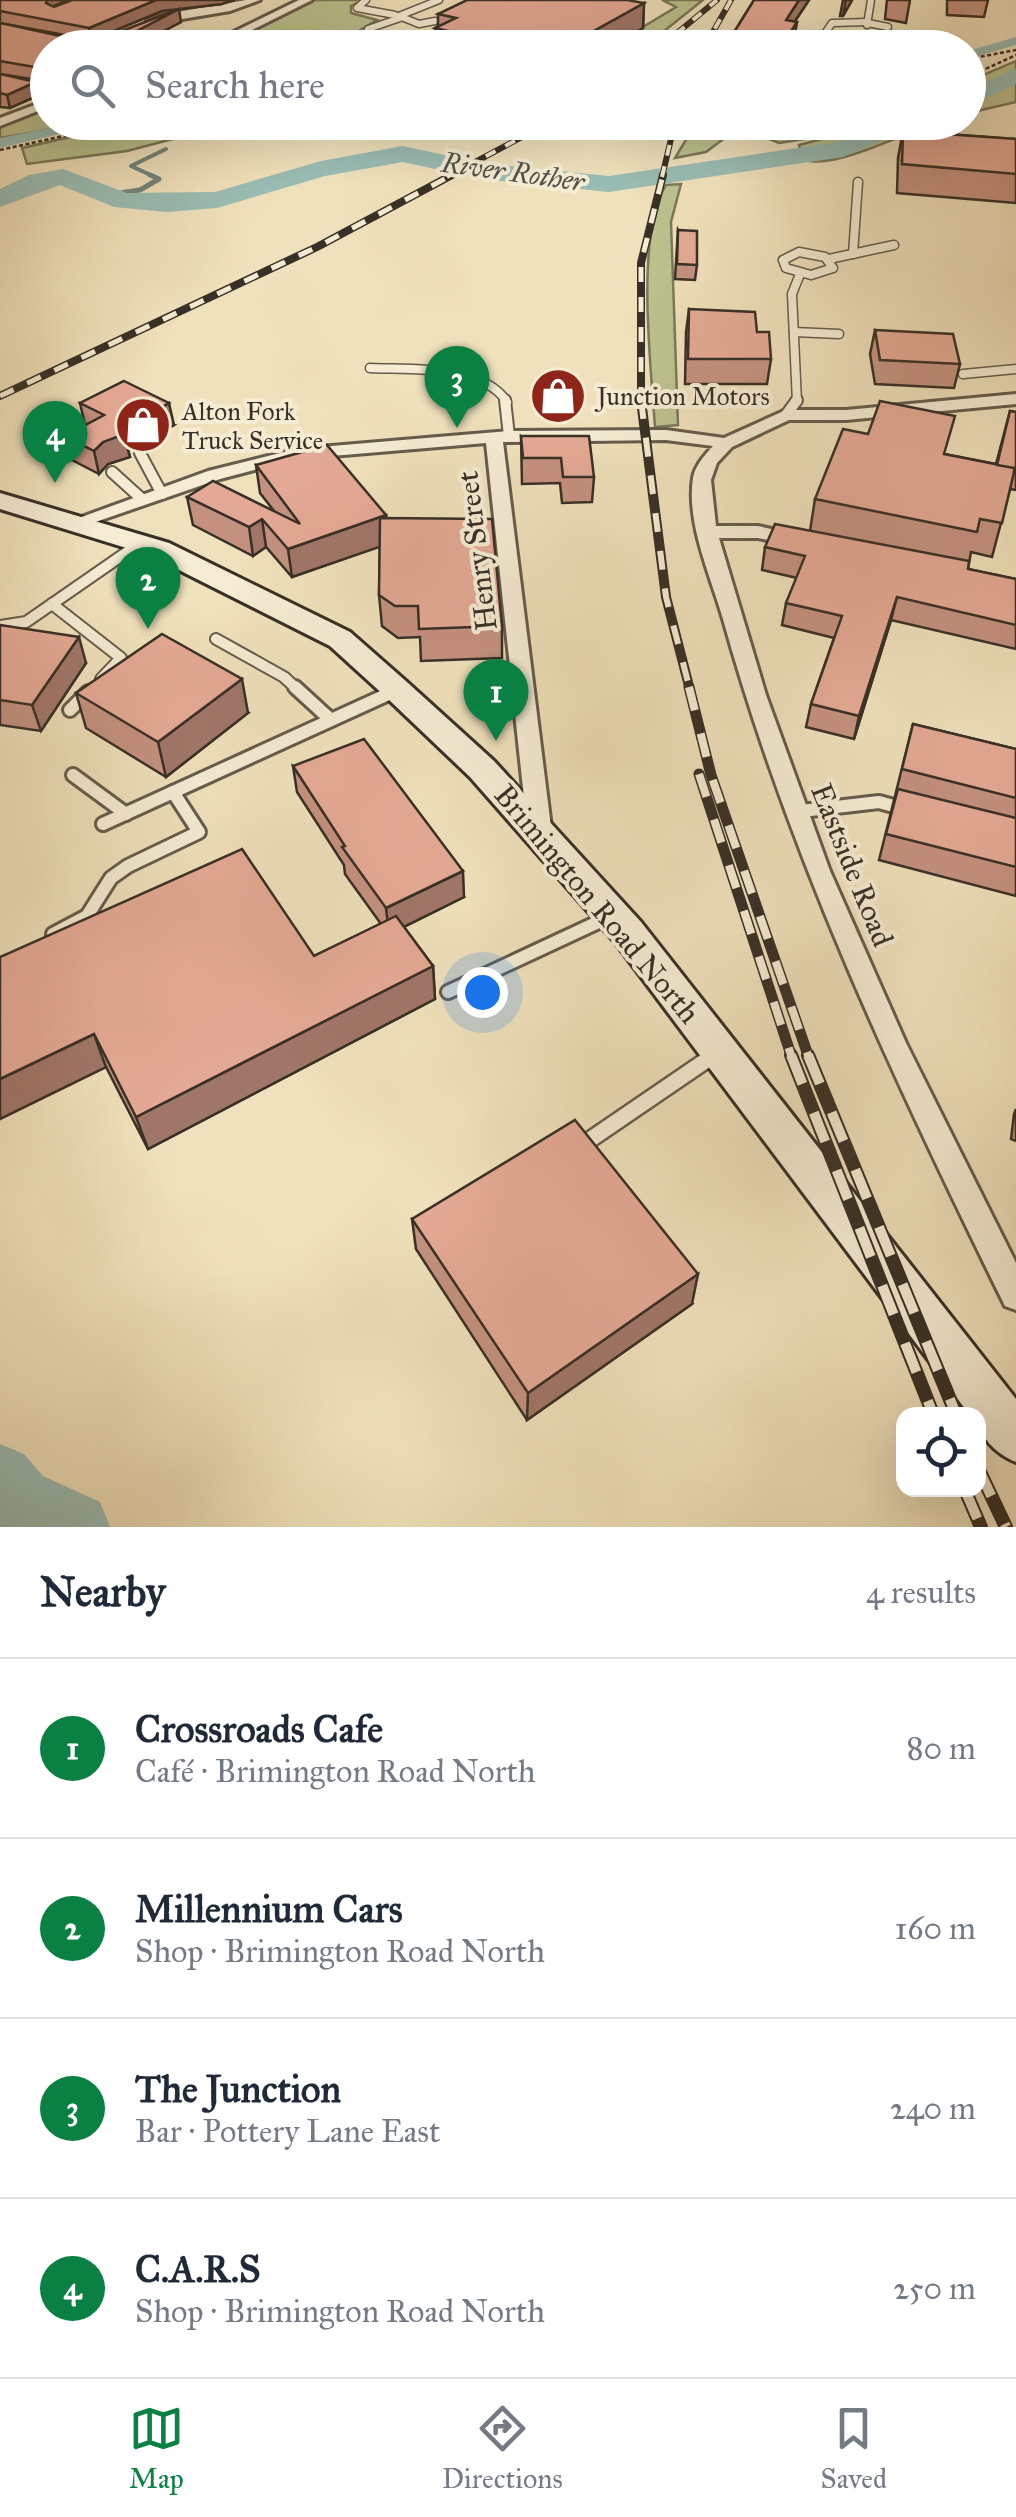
<!DOCTYPE html>
<meta charset="utf-8">
<style>
:root{--surface:#fff;--page:#f2f2f3;--text:#1f2937;--muted:#747a83;--line:#e0e1e3;--accent:#0b8043}
body{margin:0;font-family:"IM FELL Great Primer",serif;background:var(--page);color:var(--text)}
.controls{position:absolute;right:30px;bottom:30px;display:grid;overflow:hidden;border-radius:20px;box-shadow:0 10px 40px #0002}
.controls button{width:90px;height:90px;display:grid;place-items:center;padding:0;border:0;border-bottom:2px solid var(--line);background:var(--surface);color:var(--text);font:50px sans-serif}
.you{position:absolute;left:482px;top:992px;width:35px;height:35px;margin:-25px;border:8px solid #fff;border-radius:50%;background:#1a73e8;box-shadow:0 0 0 15px #1a73e833}
.badge{display:grid;place-items:center;width:65px;height:65px;border-radius:50%;background:var(--accent);color:#fff;font-size:32px;font-weight:700}
.pin{position:absolute;translate:-50% -82px;filter:drop-shadow(0 2px 5px #0008)}
.pin::after{content:'';position:absolute;top:52px;width:35px;height:30px;background:inherit;clip-path:polygon(0 0,100% 0,50% 100%)}
.list{margin:0;padding:0;list-style:none}
h2{display:flex;justify-content:space-between;align-items:center;height:130px;margin:0;padding:0 40px;font-size:42px}
h2 small{font-size:32px;font-weight:400;color:var(--muted)}
.list li{display:grid;grid-template-columns:65px 1fr auto;gap:30px;align-items:center;box-sizing:border-box;height:180px;padding:0 40px;border-top:2px solid var(--line)}
.list b{display:block;font-size:38px;white-space:nowrap}
.list p{margin:0;font-size:32px;white-space:nowrap;color:var(--muted)}
.list em{font-size:32px;font-style:normal;color:var(--muted)}
.icon{flex:none;width:55px;height:55px;fill:none;stroke:currentColor;stroke-width:2;stroke-linecap:round;stroke-linejoin:round}
.map{position:relative;flex:none;width:1016px;height:1527px;overflow:hidden}
.search{position:absolute;background:var(--surface);box-shadow:0 10px 40px #0002;left:30px;right:30px;top:30px;height:110px;display:flex;align-items:center;gap:25px;box-sizing:border-box;padding:0 35px;border-radius:55px;color:var(--muted);font-size:38px}
.sheet{height:850px;background:var(--surface)}
nav{display:flex;justify-content:space-around;align-items:center;box-sizing:border-box;height:140px;border-top:2px solid var(--line);background:var(--surface);font-size:28px;color:var(--muted)}
nav a{display:grid;justify-items:center;gap:5px}
nav .on{color:var(--accent)}
.map>svg:first-child{display:block}
</style>
<div class="map">
<svg width="1016" height="1527" viewBox="0 0 1016 1527">
<rect width="100%" height="100%" fill="#efe1bb"/>
<filter id="stains"><feTurbulence type="fractalNoise" baseFrequency=".002" numOctaves="4"/><feColorMatrix values="0 0 0 0 .2 0 0 0 0 .09 0 0 0 0 .02 0 0 0 .5 -.17"/></filter>
<radialGradient id="worn" r=".72"><stop offset=".6" stop-color="#630" stop-opacity="0"/><stop offset="1" stop-color="#630" stop-opacity=".3"/></radialGradient>
<g fill="#bcc28e" stroke="#7a795a" stroke-width="2.5">
<polygon points="314,0 364,0 351,6 351,13 377,20 357,32 355,39 378,47 215,48"/>
<polygon points="662,0 703,0 644,47 608,48 676,7"/>
<polygon points="1016,61 1016,102 969,113 969,81"/>
<polygon points="47,104 48,122 86,123 0,138 0,124"/>
<polygon points="136,122 420,122 420,123 184,136 127,151 27,164 22,148"/>
<polygon points="844,122 811,138 779,143 757,134 730,134 706,152 675,158 696,123"/>
<path d="M868,127L897,138C864,151 818,173 785,154L800,150L799,145Z"/>
<path d="M681,184L671,222L678,425L655,427C651,368 635,233 666,185Z"/>
</g>
<g fill="none" stroke-linecap="round" stroke-linejoin="round">
<polyline stroke="#73857b" stroke-width="4" points="155,177 131,166 166,149"/>
<polyline stroke="#73857b" stroke-width="5" points="113,194 140,190 159,179 150,175"/>
<g fill="#9abdb3" fill-rule="evenodd">
<polygon points="1016,37 1016,45 968,59 968,51"/>
<polygon points="79,122 110,122 0,148 0,138"/>
</g>
<g fill="#9abdb3" fill-rule="evenodd">
<polygon points="1016,68 1016,84 968,106 968,90"/>
<polygon points="890,122 925,122 843,157 609,192 481,179 403,162 325,176 217,208 167,212 114,207 60,185 0,207 0,189 29,175 63,169 127,193 215,192 321,161 403,146 481,163 609,176 838,142"/>
<polygon points="0,1444 24,1454 43,1476 100,1502 110,1527 0,1527"/>
</g>
<g stroke="#665c4b" stroke-width="9">
<g id="lane-far4">
<polyline points="366,0 357,8 395,15"/>
<polyline points="400,18 368,29 367,36 403,46 425,35"/>
<polyline points="435,21 419,24 399,16 439,0"/>
<polyline points="868,23 888,27"/>
<polyline points="867,25 871,0"/>
<polyline points="815,48 832,23 868,22"/>
</g>
</g>
<g stroke="#665c4b" stroke-width="11">
<g id="lane-far3">
<polygon points="799,252 825,257 833,268 811,275 786,268 783,260"/>
<polyline points="853,254 858,182"/>
<polyline points="829,259 894,245"/>
<polyline points="794,332 839,334"/>
<path d="M370,368C410,370 483,364 507,402"/>
<polyline points="963,374 1016,369"/>
<polyline points="797,402 792,294 800,274"/>
</g>
</g>
<g stroke="#665c4b" stroke-width="14">
<g id="lane-far2">
<polyline points="505,400 509,436"/>
<polyline points="786,415 797,400"/>
<polyline points="140,453 162,494"/>
<polyline points="112,472 143,500"/>
<polyline points="52,604 121,658 101,679"/>
<polyline points="0,626 26,622 140,543"/>
<polyline points="216,639 284,677 298,690"/>
</g>
</g>
<g stroke="#665c4b" stroke-width="18">
<g id="lane-far1">
<polyline points="295,687 331,720"/>
<polyline points="70,710 88,692"/>
<polyline points="73,775 126,814"/>
<polyline points="793,812 879,802 908,810"/>
<polyline points="103,824 397,690"/>
<polyline points="53,934 87,916 111,878 128,866 199,832 173,792"/>
<polyline points="448,992 609,917"/>
<polyline points="711,1058 716,1054"/>
</g>
</g>
<g stroke="#665c4b" stroke-width="20">
<polyline id="lane" points="591,1139 714,1055"/>
</g>
<g stroke="#665c4b" stroke-width="6">
<g id="street">
<polygon points="246,0 260,0 230,11 152,24 147,21 165,14"/>
<polygon points="299,0 312,0 216,48 201,48"/>
<polygon points="48,100 48,107 0,126 0,118"/>
<path d="M1016,394V404L846,420H789L732,447L717,463L711,480L716,526H758L808,537L810,541L801,547L758,538H719L766,695L830,871L906,1043L1016,1263V1310L1005,1306C895,1082 790,859 723,619C711,577 686,523 693,478C695,466 704,456 713,446L666,440L503,442L552,835L548,841H532L528,835L486,443L296,459L220,479L81,527H67L65,523L208,471L296,449L509,431L666,430L724,438L786,410H846Z"/>
</g>
</g>
<g stroke="#383026" stroke-width="6">
<path id="secondary" d="M0,493L169,543L350,632L408,683L494,761L641,922L1016,1399V1462C996,1454 978,1437 978,1414H969L615,942L470,777L386,697L330,646L149,555L0,509Z"/>
</g>
<g stroke="#383026" stroke-width="2.5" stroke-dasharray="4 2.5" stroke-linecap="butt">
<polyline points="968,59 1016,50"/>
<polyline points="968,77 1016,55"/>
<polyline points="0,150 127,122"/>
</g>
<use href="#lane-far4" stroke="#f5ecd3" stroke-width="6"/>
<use href="#lane-far3" stroke="#f5ecd3" stroke-width="8"/>
<use href="#lane-far2" stroke="#f5ecd3" stroke-width="10"/>
<use href="#lane-far1" stroke="#f5ecd3" stroke-width="12"/>
<use href="#lane" stroke="#f5ecd3" stroke-width="15"/>
<use href="#street" fill="#f5ecd3" fill-rule="evenodd"/>
<use href="#secondary" fill="#f5ecd3" fill-rule="evenodd"/>
<g stroke="#383026" stroke-width="6">
<g id="rail-far4">
<polyline points="659,48 717,0"/>
<polyline points="704,48 731,0"/>
<polyline points="447,177 550,122"/>
<polyline points="662,177 675,122"/>
</g>
</g>
<g stroke="#383026" stroke-width="8">
<g id="rail-far3">
<polyline points="0,396 317,247 452,175"/>
<polyline points="641,402 641,263 663,175"/>
</g>
</g>
<g stroke="#383026" stroke-width="10">
<polyline id="rail-far2" points="641,400 666,597 690,690"/>
</g>
<g stroke="#383026" stroke-width="11">
<g id="rail-far1">
<polyline points="689,687 711,775 809,1058"/>
<polyline points="699,774 792,1058"/>
</g>
</g>
<g stroke="#383026" stroke-width="14">
<g id="rail">
<polyline points="791,1055 933,1414"/>
<polyline points="808,1055 956,1414"/>
<polyline points="978,1468 1006,1527"/>
<polyline points="965,1490 981,1527"/>
</g>
</g>
<use href="#rail-far4" stroke="#f5ecd3" stroke-width="4" stroke-dasharray="11" stroke-linecap="butt"/>
<use href="#rail-far3" stroke="#f5ecd3" stroke-width="5" stroke-dasharray="15" stroke-linecap="butt"/>
<use href="#rail-far2" stroke="#f5ecd3" stroke-width="6" stroke-dasharray="19" stroke-linecap="butt"/>
<use href="#rail-far1" stroke="#f5ecd3" stroke-width="8" stroke-dasharray="24" stroke-linecap="butt"/>
<use href="#rail" stroke="#f5ecd3" stroke-width="10" stroke-dasharray="31" stroke-linecap="butt"/>
</g>
<g fill="#c4917f" stroke="#383026" stroke-width="2.5">
<polygon points="0,0 54,7 222,4 162,11 94,39 101,39 181,22 131,48 48,48 48,82 1,74 39,95 10,108 0,107 0,23 74,39 86,39 0,23"/>
<polygon points="754,0 809,0 795,21 794,41 790,48 727,48 728,42"/>
<polygon points="843,0 852,0 843,16 840,16"/>
<polygon points="887,0 910,0 906,23 885,19"/>
<polygon points="947,0 988,0 984,17 947,15"/>
<polygon points="644,3 643,28 608,48 436,48 435,28 438,26 438,14"/>
<polygon points="903,131 1016,139 1016,203 897,193 898,158"/>
<polygon points="678,230 697,265 695,280 675,279"/>
<polygon points="689,309 757,332 771,359 767,384 685,384 686,332"/>
<polygon points="875,330 960,364 954,388 875,384 870,354"/>
<polygon points="80,403 174,425 128,450 130,457 108,464 99,474 70,459 65,436 85,425"/>
<polygon points="1010,411 1016,412 1016,490 1010,489 992,557 971,552 968,569 1016,579 1016,649 891,620 854,739 806,727 811,704 834,638 782,625 786,603 797,578 762,570 765,547 810,531 815,499 945,454 996,464"/>
<polygon points="521,436 594,477 592,502 562,503 560,483 522,484"/>
<polygon points="256,465 386,515 386,518 502,626 502,658 421,661 420,637 398,638 382,626 379,595 380,546 292,577 266,547 253,556 193,525 187,497 274,511 260,493"/>
<polygon points="0,625 86,663 41,731 0,725"/>
<polygon points="76,693 248,713 166,777 86,728"/>
<polygon points="913,724 1016,749 1016,896 879,860"/>
<polygon points="293,766 464,897 404,927 433,966 435,999 148,1149 106,1067 0,957 314,956 381,924 345,874 344,865 297,792"/>
<polygon points="1016,1109 1016,1141 1011,1139 1014,1114"/>
<polygon points="412,1219 692,1304 527,1420 416,1249"/>
</g>
<g fill="#a07668" stroke="#383026" stroke-width="2.5">
<polygon points="47,0 68,0 52,7 46,3"/>
<polygon points="156,0 235,0 222,4 162,11 92,40 89,28"/>
<polygon points="799,0 809,0 783,39 786,20"/>
<polygon points="846,0 852,0 843,16"/>
<polygon points="644,3 643,28 608,48 563,48"/>
<polygon points="179,9 181,22 131,48 104,48"/>
<polygon points="797,22 794,41 790,48 780,48"/>
<polygon points="36,82 39,95 10,108 7,95"/>
<polygon points="169,403 174,425 128,450 130,457 108,464 99,474 94,451 103,442 118,431"/>
<polygon points="386,515 388,544 292,577 288,549"/>
<polygon points="262,519 266,547 253,556 249,527"/>
<polygon points="897,597 891,620 854,739 859,716"/>
<polygon points="79,637 86,663 41,731 32,705"/>
<polygon points="242,679 248,713 166,777 158,742"/>
<polygon points="463,871 464,897 389,934 386,908"/>
<polygon points="433,966 435,999 148,1149 136,1117"/>
<polygon points="94,1034 106,1067 0,1119 0,1079"/>
<polygon points="698,1274 692,1304 527,1420 528,1393"/>
</g>
<g fill="#e4a994" stroke="#383026" stroke-width="2.5">
<polygon points="0,0 47,0 46,3 54,7 72,0 156,0 89,28 0,11"/>
<polygon points="467,0 627,0 644,3 563,48 523,48 435,28 456,18 438,14"/>
<polygon points="754,0 799,0 786,20 797,22 780,48 728,42"/>
<polygon points="179,9 104,48 48,48 48,73 46,69 0,61 0,23 74,39 101,39"/>
<polygon points="0,74 36,82 7,95 0,93"/>
<polygon points="903,131 1016,139 1016,174 902,164"/>
<polygon points="678,230 697,231 697,265 677,264"/>
<polygon points="689,309 755,312 757,332 769,332 771,359 688,359"/>
<polygon points="875,330 953,334 960,364 880,360"/>
<polygon points="124,381 169,403 118,431 125,434 103,442 94,451 65,436 104,415 80,403"/>
<polygon points="880,401 955,416 944,454 1015,468 1002,523 980,519 977,532 815,499 843,429 868,434"/>
<polygon points="1010,411 1016,412 1016,472 1014,471 1015,468 997,465"/>
<polygon points="521,436 589,436 594,477 563,477 561,458 523,458"/>
<polygon points="327,445 386,515 288,549 262,519 249,527 187,497 213,481 300,524 256,465"/>
<polygon points="380,518 492,519 502,626 419,629 418,606 395,606 379,595"/>
<polygon points="775,524 969,561 968,569 1016,579 1016,625 897,597 859,716 811,704 842,616 786,603 805,556 765,547"/>
<polygon points="0,625 79,637 32,705 0,700"/>
<polygon points="162,634 242,679 158,742 76,693"/>
<polygon points="913,724 1016,749 1016,798 902,769"/>
<polygon points="364,739 463,871 386,908 342,847 345,846 293,766"/>
<polygon points="898,789 1016,818 1016,867 886,834"/>
<polygon points="242,849 314,956 396,916 433,966 136,1117 94,1034 0,1079 0,957"/>
<polygon points="575,1120 698,1274 528,1393 412,1219"/>
</g>
<defs>
<g id="shop-disc" transform="scale(2.875)"><circle r="9.5" fill="#8f2418" stroke="#f5ecd3"/><path d="M-5-2.5h2.3a2.7 3.5 0 0 1 5.4 0H5L5.5 6h-11ZM-1.5-2.5h3a1.5 2.3 0 0 0-3 0Z" fill="#fff"/></g>
</defs>
<g fill-rule="evenodd">
<use href="#shop-disc" x="558" y="396"/>
<use href="#shop-disc" x="143" y="425"/>
</g>
<g text-anchor="middle" dominant-baseline="central" stroke-width="8" stroke-linejoin="round" paint-order="stroke">
<g font-size="25" fill="#383026" stroke="#f5ecd3" text-anchor="start">
<text x="597" y="396">Junction Motors</text>
<text x="182" y="411">Alton Fork<tspan x="182" dy="29">Truck Service</tspan></text>
</g>
<g font-size="28" font-style="italic" fill="#505349" stroke="#f5ecd3">
<text transform="translate(513 172) rotate(8)">River Rother</text>
</g>
<g font-size="30" fill="#383026" stroke="#f5ecd3">
<text transform="translate(477 551) rotate(-97)">Henry Street</text>
<text transform="translate(852 865) rotate(68)">Eastside Road</text>
<text transform="translate(597 904) rotate(50)">Brimington Road North</text>
</g>
</g>
<rect width="100%" height="100%" filter="url(#stains)"/>
<rect width="100%" height="100%" fill="url(#worn)"/>
</svg>
<div class="controls">
<button><svg class="icon" aria-label="locate" viewBox="0 0 24 24"><circle cx="12" cy="12" r="6"/><path d="M12 2v4M12 18v4M2 12h4M18 12h4"/></svg></button>
</div>
<div class="you"></div>
<div class="pin badge" style="left:496px;top:741px">1</div>
<div class="pin badge" style="left:148px;top:629px">2</div>
<div class="pin badge" style="left:457px;top:428px">3</div>
<div class="pin badge" style="left:55px;top:483px">4</div>
<div class="search"><svg class="icon" aria-label="search" viewBox="0 0 24 24"><circle cx="10" cy="10" r="6"/><path d="M15 15l6 6"/></svg>Search here</div>
</div>
<section class="sheet">
<h2>Nearby<small>4 results</small></h2>
<ul class="list">
<li><span class="badge">1</span><div><b>Crossroads Cafe</b><p>Café · Brimington Road North</p></div><em>80 m</em></li>
<li><span class="badge">2</span><div><b>Millennium Cars</b><p>Shop · Brimington Road North</p></div><em>160 m</em></li>
<li><span class="badge">3</span><div><b>The Junction</b><p>Bar · Pottery Lane East</p></div><em>240 m</em></li>
<li><span class="badge">4</span><div><b>C.A.R.S</b><p>Shop · Brimington Road North</p></div><em>250 m</em></li>
</ul>
</section>
<nav>
<a class="on"><svg class="icon" aria-label="map" viewBox="0 0 24 24"><path d="M3 6l6-2 6 2 6-2v14l-6 2-6-2-6 2zM9 4v14M15 6v14"/></svg>Map</a>
<a><svg class="icon" aria-label="directions" viewBox="0 0 24 24"><path d="M12 3l9 9-9 9-9-9zM9 14v-3h6M13 9l2 2-2 2"/></svg>Directions</a>
<a><svg class="icon" aria-label="saved" viewBox="0 0 24 24"><path d="M7 4h10v16l-5-4-5 4z"/></svg>Saved</a>
</nav>
